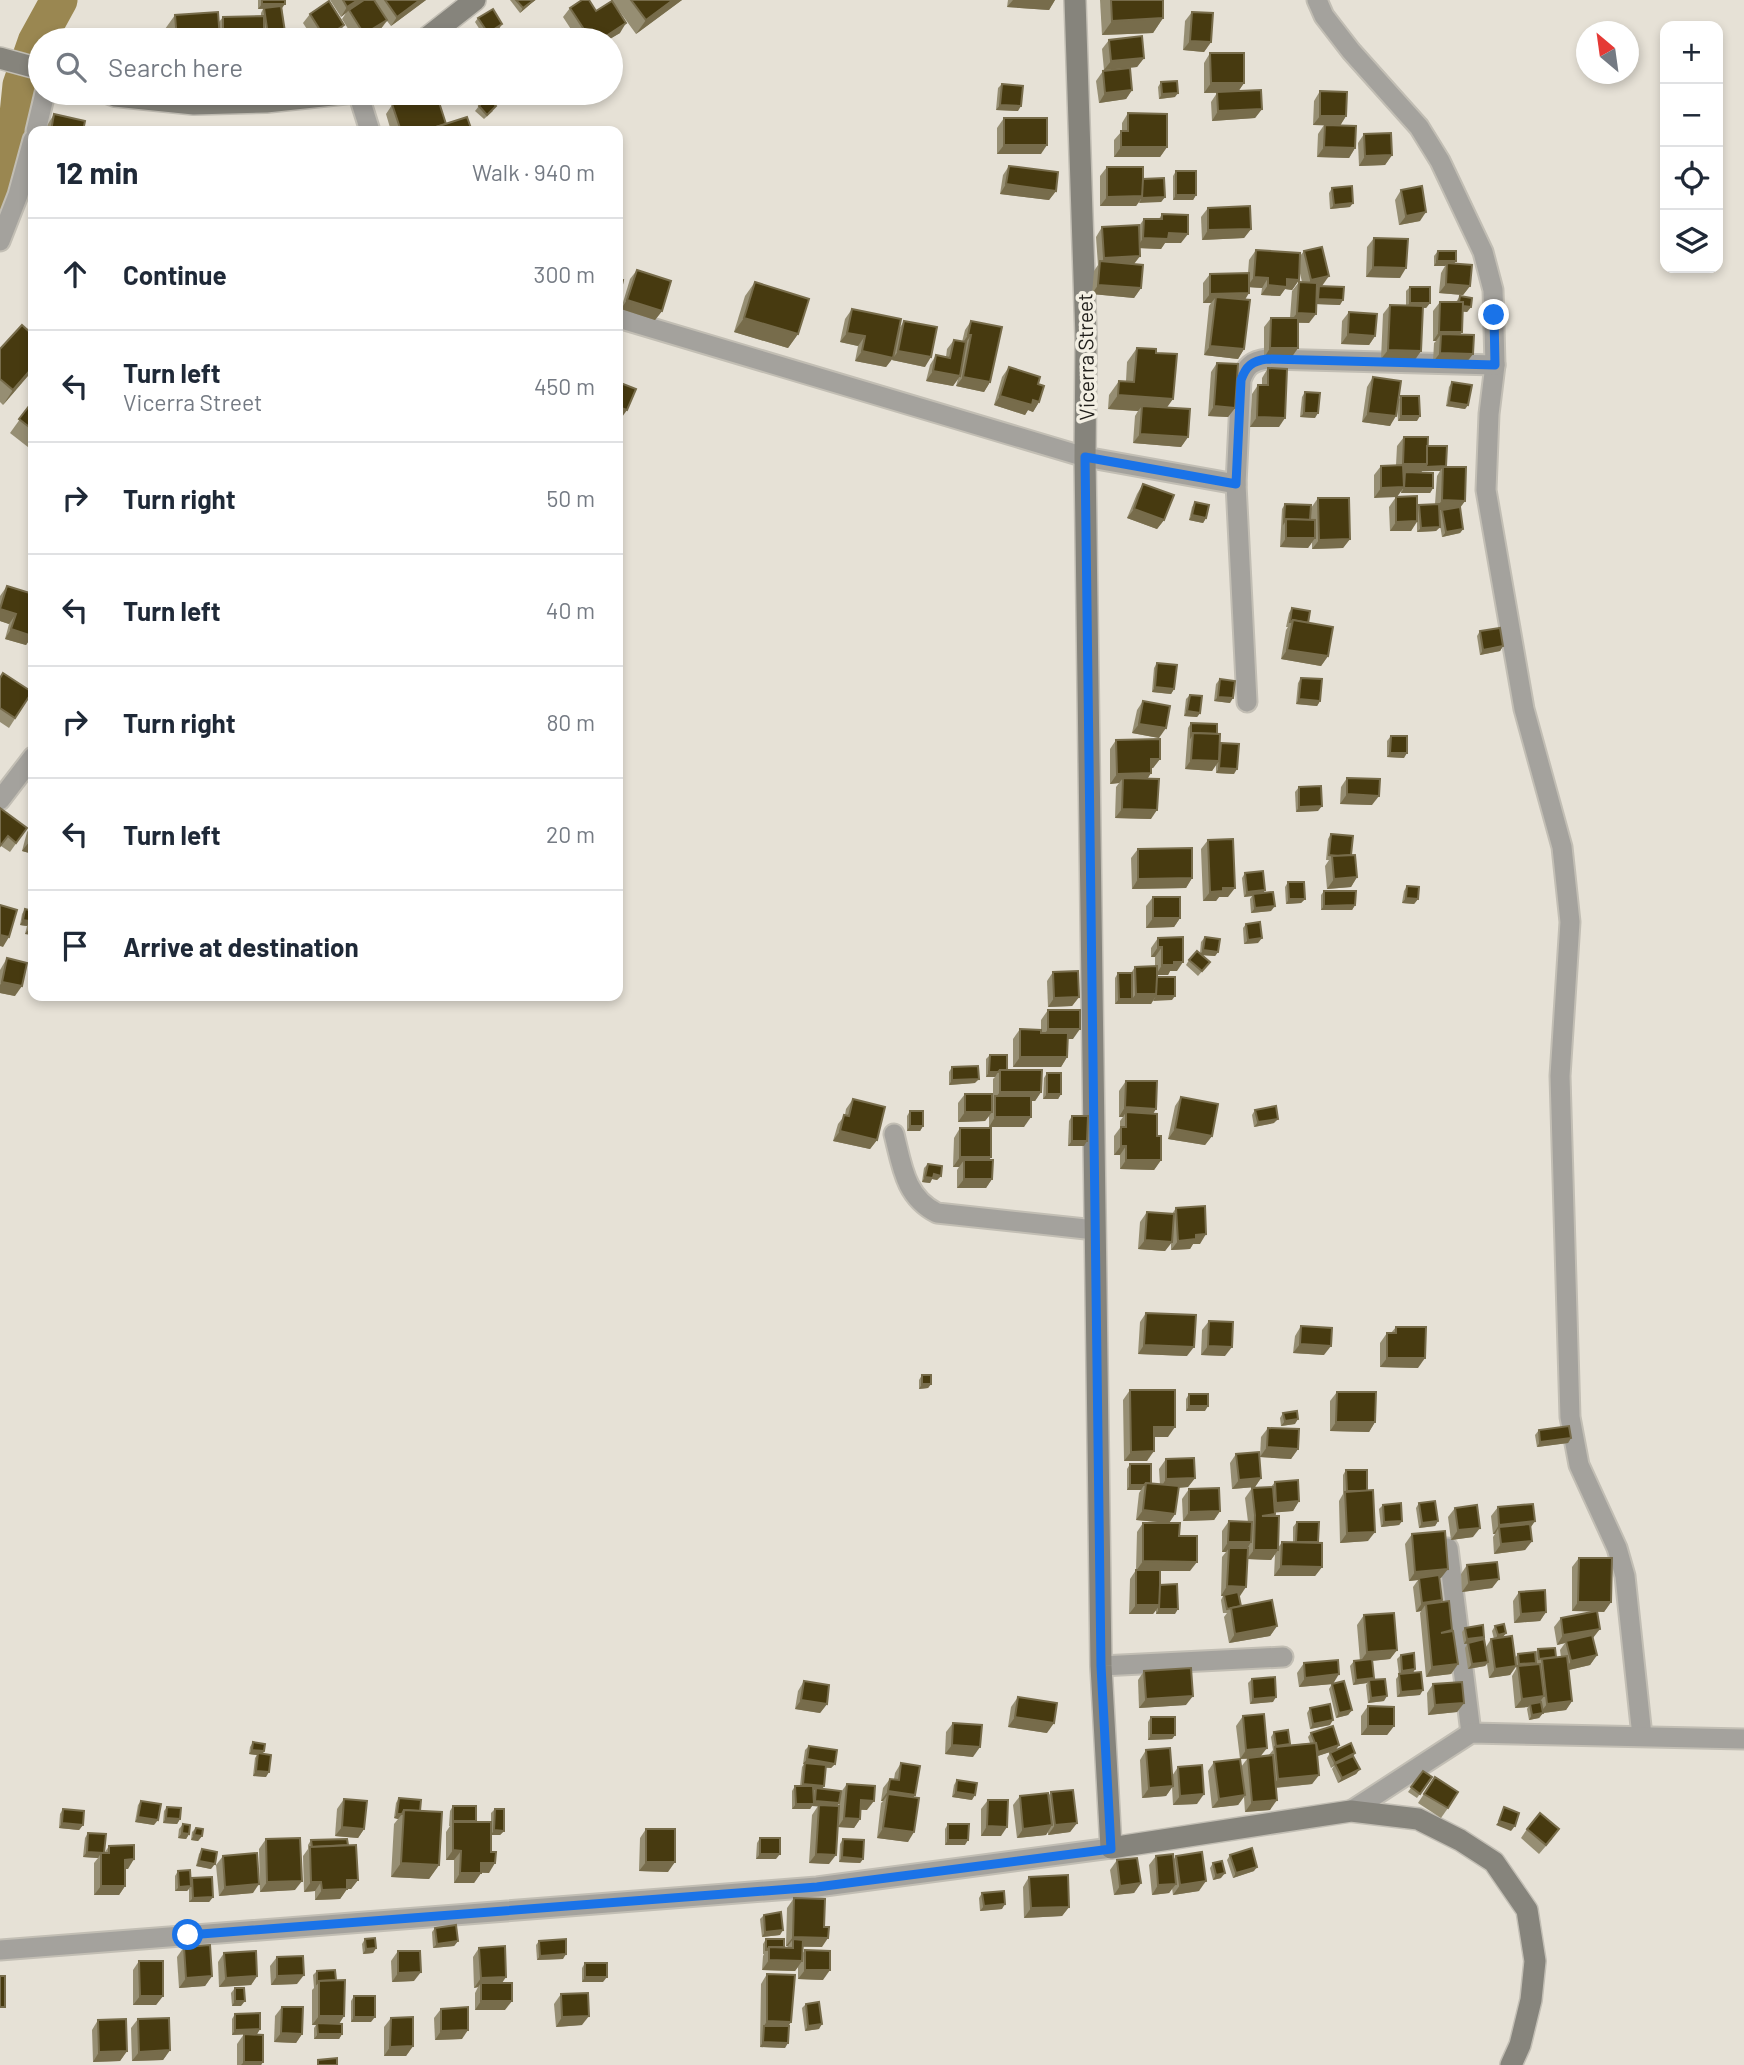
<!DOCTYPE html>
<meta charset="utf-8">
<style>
:root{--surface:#fff;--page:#f2f2f3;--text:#1f2937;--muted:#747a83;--line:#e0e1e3}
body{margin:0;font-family:Barlow,sans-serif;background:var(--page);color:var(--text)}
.controls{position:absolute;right:21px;top:21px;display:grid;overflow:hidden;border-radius:14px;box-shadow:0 4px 10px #0003}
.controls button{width:63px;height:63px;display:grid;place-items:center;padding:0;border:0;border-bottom:2px solid var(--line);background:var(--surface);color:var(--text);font:35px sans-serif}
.compass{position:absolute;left:1576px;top:21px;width:63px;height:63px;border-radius:50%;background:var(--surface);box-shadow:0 4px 10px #0003;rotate:331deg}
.stop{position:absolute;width:21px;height:21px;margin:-16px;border:5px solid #1a73e8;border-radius:50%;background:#fff}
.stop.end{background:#1a73e8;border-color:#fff;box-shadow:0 2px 7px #0008}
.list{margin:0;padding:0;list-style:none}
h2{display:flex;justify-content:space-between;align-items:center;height:91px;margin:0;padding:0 28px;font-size:30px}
h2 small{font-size:23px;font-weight:400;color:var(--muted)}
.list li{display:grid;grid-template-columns:46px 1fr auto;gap:21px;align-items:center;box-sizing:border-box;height:112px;padding:0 28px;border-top:2px solid var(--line)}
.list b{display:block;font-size:26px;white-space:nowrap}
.list p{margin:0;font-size:23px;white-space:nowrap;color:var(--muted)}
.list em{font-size:23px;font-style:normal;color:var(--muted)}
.icon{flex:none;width:38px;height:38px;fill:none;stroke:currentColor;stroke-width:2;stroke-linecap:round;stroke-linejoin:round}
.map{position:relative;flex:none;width:1744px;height:2065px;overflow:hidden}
.search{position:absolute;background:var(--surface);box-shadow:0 4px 10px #0003;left:28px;top:28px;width:595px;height:77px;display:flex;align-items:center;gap:18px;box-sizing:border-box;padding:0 24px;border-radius:38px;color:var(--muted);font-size:26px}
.panel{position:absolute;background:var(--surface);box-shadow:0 4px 10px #0003;left:28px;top:126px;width:595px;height:875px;border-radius:14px}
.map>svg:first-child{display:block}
</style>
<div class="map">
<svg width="1744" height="2065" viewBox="0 0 1744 2065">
<rect width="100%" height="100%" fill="#e6e1d6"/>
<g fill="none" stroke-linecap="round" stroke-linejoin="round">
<polyline stroke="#9a8751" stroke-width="37" points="0,209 16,134 21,85 36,42 59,0"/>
<g stroke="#c2beb4" stroke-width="23">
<g id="street">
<polyline points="1317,0 1324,16 1351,51 1419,127 1440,161 1483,252 1493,290 1495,365 1489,414 1486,490 1524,709 1562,847 1570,922 1560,1076 1570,1417 1579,1465 1617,1548 1625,1576 1642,1736"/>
<polyline points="358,93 370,131"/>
<polyline points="36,131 45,93"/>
<polyline points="0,241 18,195 33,140"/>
<polyline points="618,318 1085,457 1236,484"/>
<path d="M1247,702L1236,484L1241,380C1246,366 1252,361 1267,359L1495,365"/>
<polyline points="0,800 33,757"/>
<path d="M894,1134C902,1166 905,1197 937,1213L1095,1230"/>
<polyline points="1448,1548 1471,1733"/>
<polyline points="1101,1666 1283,1657"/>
<polyline points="1351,1811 1471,1733 1744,1739"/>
<polyline points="0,1950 817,1887 1111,1848"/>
</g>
</g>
<g stroke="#c2beb4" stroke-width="24">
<g id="secondary">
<polyline points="1075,0 1086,338 1085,457 1101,1666 1111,1848 1351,1811 1418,1819 1460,1840 1494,1862 1527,1910 1535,1961 1531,2000 1520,2045 1511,2065"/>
<polyline points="424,40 475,0"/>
<polyline points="0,58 40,69"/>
<polyline points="107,93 115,96 194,104 266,102 351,93"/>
</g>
</g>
<use href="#street" stroke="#a4a29d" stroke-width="19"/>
<use href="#secondary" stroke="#86847c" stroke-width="21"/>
</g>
<g fill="#968e73" fill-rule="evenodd">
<polygon points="258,0 285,0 282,8 285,32 282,36 264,39 264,35 264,40 166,40 165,29 175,15 219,22 223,17 261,16 261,13 263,9 258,9"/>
<polygon points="330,0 426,0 391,26 387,21 380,30 364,40 355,40 342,19 346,13 341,17"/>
<polygon points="510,0 535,0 520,13"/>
<polygon points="611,0 682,0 636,34 615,5 620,33 608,40 578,40 563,17 570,8 596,11 611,1"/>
<polygon points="1008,0 1055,0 1049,10 1007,7"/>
<polygon points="1100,0 1163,0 1163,18 1153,33 1102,35"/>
<polygon points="1192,12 1211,42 1204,52 1183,50 1185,21"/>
<polygon points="310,14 338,35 329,40 314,40 303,23"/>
<polygon points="478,18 499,29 485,38 475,22"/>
<polygon points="120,30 145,40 113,40"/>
<polygon points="1109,40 1144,58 1137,67 1104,70 1102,49"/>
<polygon points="1210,53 1244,83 1238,91 1262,109 1255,118 1212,121 1211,102 1217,93 1204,93 1204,63"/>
<polygon points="1103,71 1132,90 1126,99 1099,103 1096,81"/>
<polygon points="1161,82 1175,97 1159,99 1158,87"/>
<polygon points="1002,84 1018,111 996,110 998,88"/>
<polygon points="1320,91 1346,116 1340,125 1355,148 1349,158 1317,157 1318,134 1324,125 1313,125 1314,101"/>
<polygon points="383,93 413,93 402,101 427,93 438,93 436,93 446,124 472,131 391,131 386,114 392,105"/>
<polygon points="482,93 493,93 485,98"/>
<polygon points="508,93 524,93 515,101 508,94"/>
<polygon points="479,106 493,111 484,119 475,111"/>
<polygon points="1128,113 1167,147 1160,157 1114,157 1114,140 1122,131 1122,123"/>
<polygon points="54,114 83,131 46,131 48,124"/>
<polygon points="1004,118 1041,154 997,154 997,128"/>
<polygon points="1364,134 1392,155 1385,165 1359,166 1358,143"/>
<polygon points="1009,166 1056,191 1049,200 1000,194 1003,175"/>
<polygon points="1107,167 1143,179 1165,197 1161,202 1139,202 1136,206 1100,206 1100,176"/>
<polygon points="1176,171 1196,195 1193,200 1173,200 1173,176"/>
<polygon points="1332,188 1350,207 1330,209 1329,193"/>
<polygon points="1401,190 1420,221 1399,225 1395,200"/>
<polygon points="1208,208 1251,229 1244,238 1202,240 1201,217"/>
<polygon points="1162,214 1181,243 1165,243 1161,249 1140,248 1140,256 1134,264 1141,288 1134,298 1092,294 1094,271 1098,265 1096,237 1102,227 1139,226 1144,219 1159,219"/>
<polygon points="1374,238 1400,278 1366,277 1367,247"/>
<polygon points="1256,250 1300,256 1304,251 1322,286 1340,305 1316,304 1309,323 1298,323 1298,348 1291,358 1264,358 1264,327 1271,318 1290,318 1292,291 1299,282 1302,282 1299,269 1299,280 1292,290 1285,289 1280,296 1261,295 1262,288 1249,287 1245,300 1244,349 1238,359 1204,355 1209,306 1211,303 1203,303 1203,283 1210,274 1248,273 1249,260"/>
<polygon points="1438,251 1456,261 1454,264 1470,286 1463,295 1439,293 1441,273 1445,266 1434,266 1434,256"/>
<polygon points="637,270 662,311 655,320 621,309 630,279"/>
<polygon points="755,282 798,334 788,348 734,332 745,296"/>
<polygon points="1410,287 1430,303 1426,308 1423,308 1421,351 1414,361 1381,359 1383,314 1390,305 1406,305 1406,291"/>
<polygon points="1460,296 1471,307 1467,312 1463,311 1462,332 1460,334 1473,354 1466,363 1433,362 1434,343 1436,341 1433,341 1433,311 1440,302 1456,302"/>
<polygon points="852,309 899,329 904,321 925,367 892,360 892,359 886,367 855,361 858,346 840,342 845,319"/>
<polygon points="1349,312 1375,336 1369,345 1341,344 1342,321"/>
<polygon points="971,321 990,382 984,392 956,386 958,379 953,386 926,381 930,365 936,355 946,357 947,349 954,340 962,342 965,330"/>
<polygon points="28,330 33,370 3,405 0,402 0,349"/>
<polygon points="1137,348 1156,353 1167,408 1188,437 1181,447 1133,443 1135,416 1138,411 1108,409 1109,395 1119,381 1126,381 1127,362"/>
<polygon points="1217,363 1235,408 1228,417 1208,416 1211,372"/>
<polygon points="1009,367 1038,384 1039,402 1033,412 1028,410 1025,415 994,405 1002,377"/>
<polygon points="1268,368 1279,427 1250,427 1252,394 1258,385 1262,385 1262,378"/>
<polygon points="1373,377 1399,399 1401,396 1417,421 1398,421 1397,407 1390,426 1362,422 1367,387"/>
<polygon points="1452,382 1468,405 1465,409 1446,406 1449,387"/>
<polygon points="1305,392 1315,418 1300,417 1302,397"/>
<polygon points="33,401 33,451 10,433"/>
<polygon points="1404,437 1427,446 1446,467 1465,501 1460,508 1463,529 1460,533 1442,537 1439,519 1440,527 1436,531 1417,532 1417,522 1411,531 1390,531 1389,507 1396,497 1417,508 1419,505 1435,504 1437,476 1440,471 1422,471 1421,472 1433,488 1430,493 1401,493 1401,491 1374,498 1374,475 1381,466 1396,465 1397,446"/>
<polygon points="1143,484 1164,520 1157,529 1127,518 1137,494"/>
<polygon points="1318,498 1350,539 1343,548 1312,549 1312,542 1308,548 1280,547 1282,509 1285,504 1311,520 1311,508"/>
<polygon points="1195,502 1206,518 1203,523 1189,520 1192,507"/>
<polygon points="7,586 31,593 33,589 33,645 29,643 31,638 26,645 5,639 9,624 0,621 0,596"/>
<polygon points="1292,608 1308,623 1328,656 1321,666 1281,659 1286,630 1288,627 1286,627 1289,613"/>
<polygon points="1480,631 1503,646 1500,651 1480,655 1477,636"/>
<polygon points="1157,663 1174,689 1171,694 1152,692 1154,668"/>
<polygon points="0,678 32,692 9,728 0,722"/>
<polygon points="1301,678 1320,701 1317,706 1296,704 1298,683"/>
<polygon points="1220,679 1230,703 1214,701 1216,684"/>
<polygon points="1190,695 1200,713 1197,717 1184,716 1186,699"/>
<polygon points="1143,701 1159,738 1132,733 1137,710"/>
<polygon points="1191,723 1217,734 1220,745 1221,743 1234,774 1216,773 1216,764 1212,771 1185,769 1188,728"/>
<polygon points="1391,736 1404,758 1387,757 1387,741"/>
<polygon points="1116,740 1160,759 1153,768 1151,768 1147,779 1151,819 1115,818 1116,787 1119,783 1110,784 1110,749"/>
<polygon points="1347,778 1372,805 1340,804 1341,787"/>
<polygon points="1299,787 1318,811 1296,812 1295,792"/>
<polygon points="0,808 27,828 10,852 1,846"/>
<polygon points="33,824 33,854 22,851 27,832"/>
<polygon points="1331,834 1351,855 1357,877 1351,887 1327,889 1325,866 1329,860 1326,860 1328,839"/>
<polygon points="1208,840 1228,897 1219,897 1216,901 1203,901 1201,849"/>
<polygon points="1138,849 1192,878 1186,888 1132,889 1131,858"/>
<polygon points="1245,873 1265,890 1263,893 1271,911 1251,913 1250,899 1252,896 1244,897 1242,878"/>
<polygon points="1288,882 1305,899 1301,903 1286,904 1285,887"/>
<polygon points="1407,886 1418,899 1414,904 1402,903 1404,891"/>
<polygon points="1324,891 1355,905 1352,910 1321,910 1321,895"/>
<polygon points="1153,897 1180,918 1174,927 1146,928 1146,906"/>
<polygon points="25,909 33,911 33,935 25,934 27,926 20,925 22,914"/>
<polygon points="1246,924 1258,943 1244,944 1243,928"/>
<polygon points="1205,937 1218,952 1215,956 1203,955 1210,962 1198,976 1186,965 1189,960 1200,953 1201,942"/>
<polygon points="1158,938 1177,971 1170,971 1168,975 1157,975 1157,977 1172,1000 1153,1000 1151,1004 1115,1004 1115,978 1118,973 1131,973 1135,967 1155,966 1155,957 1151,957 1151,948"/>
<polygon points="7,958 15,996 0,993 0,970"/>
<polygon points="1053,972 1079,997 1072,1006 1048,1007 1047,981"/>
<polygon points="1048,1010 1073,1039 1068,1039 1067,1057 1061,1067 1013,1067 1013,1039 1020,1029 1041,1033 1041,1020"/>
<polygon points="990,1055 1007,1070 1041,1092 1035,1101 1031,1101 1024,1127 989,1127 989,1116 985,1121 958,1122 958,1103 965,1094 992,1101 993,1099 993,1079 995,1077 986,1077 986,1059"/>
<polygon points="952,1067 975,1083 949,1085 949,1072"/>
<polygon points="1047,1073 1061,1094 1058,1099 1043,1099 1044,1078"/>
<polygon points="1126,1081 1154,1114 1161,1160 1154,1170 1120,1169 1120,1155 1114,1155 1114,1136 1120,1128 1120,1121 1123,1117 1119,1117 1119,1091"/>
<polygon points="1181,1097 1212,1136 1205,1145 1168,1139 1175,1106"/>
<polygon points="853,1099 877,1140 870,1149 833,1141 838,1124 845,1115 846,1109"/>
<polygon points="1255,1110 1274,1123 1254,1127 1252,1115"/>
<polygon points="910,1111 923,1126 920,1131 907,1131 907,1116"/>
<polygon points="1072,1116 1084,1146 1068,1146 1069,1121"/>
<polygon points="960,1128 989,1160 992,1179 986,1188 957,1188 957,1170 959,1167 953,1167 954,1138"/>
<polygon points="928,1164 941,1176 937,1180 932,1179 930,1183 922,1182 924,1168"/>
<polygon points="1176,1208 1200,1244 1193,1244 1190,1249 1171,1250 1171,1243 1165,1251 1138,1249 1140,1222 1147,1212 1172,1214"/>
<polygon points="1146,1313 1187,1356 1138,1354 1140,1322"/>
<polygon points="1209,1321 1225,1356 1201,1355 1202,1330"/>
<polygon points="1301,1326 1324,1355 1293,1353 1295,1336"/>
<polygon points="1396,1327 1418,1368 1380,1367 1380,1343 1387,1333 1391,1333"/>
<polygon points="922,1375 931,1384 928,1388 919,1389 919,1380"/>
<polygon points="1130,1390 1168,1437 1154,1437 1147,1461 1124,1461 1123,1400"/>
<polygon points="1337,1392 1375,1422 1369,1432 1330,1431 1330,1401"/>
<polygon points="1189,1394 1205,1411 1186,1411 1186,1399"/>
<polygon points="1283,1413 1295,1424 1281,1426 1280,1418"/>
<polygon points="1268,1428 1298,1449 1291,1459 1260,1457 1261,1437"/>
<polygon points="1539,1430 1571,1438 1568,1443 1537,1447 1535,1435"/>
<polygon points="1236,1454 1261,1478 1255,1487 1232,1489 1230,1463"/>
<polygon points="1166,1459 1195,1478 1188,1487 1178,1488 1175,1514 1169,1523 1136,1520 1139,1493 1141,1490 1127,1490 1127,1469 1130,1464 1151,1484 1160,1485 1159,1469"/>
<polygon points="1346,1470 1368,1541 1340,1543 1339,1501 1343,1494 1343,1475"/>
<polygon points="1275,1482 1299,1501 1293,1511 1274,1512 1273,1516 1278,1548 1282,1542 1293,1542 1293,1527 1297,1522 1318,1543 1322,1567 1315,1576 1274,1576 1275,1554 1271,1560 1248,1559 1239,1596 1241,1606 1277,1626 1270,1636 1229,1643 1224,1617 1227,1613 1223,1613 1221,1600 1223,1596 1221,1596 1222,1557 1226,1552 1222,1552 1222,1531 1229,1521 1248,1522 1245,1498 1252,1488 1271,1487"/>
<polygon points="1189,1489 1220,1511 1214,1520 1183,1521 1182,1499"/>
<polygon points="1419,1503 1438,1521 1435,1526 1419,1528 1416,1508"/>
<polygon points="1383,1505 1402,1521 1399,1525 1381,1527 1379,1509"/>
<polygon points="1498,1507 1535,1521 1530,1528 1532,1541 1525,1550 1494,1554 1493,1537 1495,1534 1493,1534 1491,1516"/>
<polygon points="1455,1508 1473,1537 1451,1540 1448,1517"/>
<polygon points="1143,1523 1179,1536 1190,1571 1160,1571 1160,1585 1175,1614 1156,1614 1156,1610 1153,1614 1129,1614 1130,1579 1136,1570 1137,1532"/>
<polygon points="1412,1534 1441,1578 1439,1578 1441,1602 1451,1631 1458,1664 1451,1674 1426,1677 1420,1613 1421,1611 1416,1612 1413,1587 1418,1580 1409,1581 1405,1544"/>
<polygon points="1579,1558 1611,1602 1604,1612 1597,1611 1593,1638 1597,1655 1590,1665 1569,1670 1572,1701 1566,1710 1543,1713 1539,1718 1529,1720 1527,1709 1528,1707 1515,1708 1512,1676 1516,1669 1516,1667 1510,1675 1489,1678 1487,1664 1485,1666 1468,1669 1465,1648 1467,1644 1464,1644 1462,1632 1465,1628 1484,1637 1483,1640 1486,1647 1491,1639 1494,1639 1492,1631 1495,1626 1506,1633 1503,1637 1515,1658 1518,1654 1535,1653 1538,1649 1556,1657 1561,1657 1560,1650 1565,1643 1557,1645 1554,1627 1561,1618 1596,1611 1572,1611 1572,1567"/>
<polygon points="1467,1565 1499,1579 1492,1588 1462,1592 1461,1574"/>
<polygon points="1519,1592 1546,1612 1540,1621 1514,1623 1513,1601"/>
<polygon points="1364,1615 1397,1650 1390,1659 1372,1661 1374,1678 1373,1680 1384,1701 1368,1703 1366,1685 1367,1683 1353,1685 1350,1666 1354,1661 1360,1661 1357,1625"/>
<polygon points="1401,1655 1415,1669 1413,1673 1420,1695 1397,1697 1396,1679 1399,1675 1397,1659"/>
<polygon points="1304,1663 1333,1684 1352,1710 1348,1715 1336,1718 1329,1689 1332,1684 1299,1687 1297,1673"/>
<polygon points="1144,1671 1186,1705 1139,1708 1138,1680"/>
<polygon points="1252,1679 1273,1702 1250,1704 1248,1683"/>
<polygon points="804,1681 827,1704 820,1713 795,1709 798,1691"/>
<polygon points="1433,1684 1464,1703 1457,1712 1428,1715 1427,1693"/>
<polygon points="1018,1697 1047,1733 1008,1727 1011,1707"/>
<polygon points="1368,1706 1394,1726 1387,1735 1361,1735 1361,1716"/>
<polygon points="1310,1708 1330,1725 1310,1729 1307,1713"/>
<path d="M1243,1716L1261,1757L1268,1756L1273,1750L1271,1737L1274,1732L1289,1745L1310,1743L1308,1737L1311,1733L1336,1750L1317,1756L1319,1775L1312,1784L1276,1788L1270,1810L1245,1812L1244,1797L1238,1805L1212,1808L1208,1771L1214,1762L1240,1759L1236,1726ZM1240,1759H1247L1241,1767Z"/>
<polygon points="1151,1717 1175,1735 1172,1739 1148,1740 1148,1722"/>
<polygon points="953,1723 973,1757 945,1754 946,1732"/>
<polygon points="253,1742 264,1751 263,1754 266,1777 253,1776 255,1758 257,1755 249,1754 250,1747"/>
<polygon points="809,1746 835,1764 831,1768 826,1768 822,1789 841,1792 847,1784 867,1810 861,1810 860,1819 854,1828 838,1827 839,1804 837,1806 829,1864 809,1863 812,1815 818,1806 812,1806 810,1809 792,1809 792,1791 795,1786 800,1786 802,1767 804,1764 803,1764 805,1750"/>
<polygon points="1146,1750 1172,1776 1178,1767 1197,1804 1173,1805 1172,1787 1166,1796 1142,1798 1140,1760"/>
<polygon points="1330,1753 1353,1756 1360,1769 1356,1774 1338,1783 1332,1769 1334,1766 1331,1768 1327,1758"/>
<polygon points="901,1763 914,1797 908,1842 877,1838 881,1803 883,1801 881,1801 883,1788 890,1779 894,1779 895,1773"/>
<polygon points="1423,1771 1432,1777 1417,1798 1408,1792"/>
<polygon points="1435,1777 1448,1808 1441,1818 1418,1803"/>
<polygon points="957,1780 972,1800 952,1797 954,1785"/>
<polygon points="1051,1792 1077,1823 1070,1832 1048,1835 1048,1832 1046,1835 1017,1838 1013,1805 1020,1796 1049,1795"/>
<polygon points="399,1798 420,1811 439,1865 429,1879 391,1877 394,1824 398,1819 394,1818 396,1803"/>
<polygon points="344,1799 364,1829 358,1838 335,1836 337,1809"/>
<polygon points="988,1800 1001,1836 981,1836 981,1809"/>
<polygon points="141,1801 154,1825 135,1822 138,1805"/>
<polygon points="453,1806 475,1822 491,1822 491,1813 495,1809 504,1831 500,1835 491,1835 489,1873 481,1873 474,1883 454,1883 454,1860 446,1860 446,1832 450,1826 449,1826 450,1811"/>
<polygon points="167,1807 180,1819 177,1824 163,1823 164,1811"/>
<polygon points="63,1809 83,1825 79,1830 59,1828 60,1814"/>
<polygon points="183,1824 189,1834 186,1839 178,1838 179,1829"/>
<polygon points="948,1824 965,1845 945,1845 945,1829"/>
<polygon points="196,1828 202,1836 198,1841 191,1840 192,1832"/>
<polygon points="646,1829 668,1872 639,1871 640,1838"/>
<polygon points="1527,1829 1552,1839 1539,1854 1521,1838"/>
<polygon points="88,1833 105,1852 109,1846 128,1869 125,1869 125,1886 119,1895 94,1895 94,1863 98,1858 83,1857 85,1838"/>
<polygon points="760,1838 776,1859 756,1859 757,1843"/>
<polygon points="266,1839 295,1890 260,1892 259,1849"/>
<polygon points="843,1839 863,1859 860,1863 839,1862 840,1844"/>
<polygon points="311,1840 348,1845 358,1880 351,1889 347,1889 340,1899 315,1900 315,1891 304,1892 303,1856 308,1849 308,1845"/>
<polygon points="202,1849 211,1869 196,1866 199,1854"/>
<polygon points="1230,1855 1254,1871 1233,1878 1227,1860"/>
<polygon points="223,1856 253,1893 219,1896 216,1865"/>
<polygon points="1156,1856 1174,1859 1176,1856 1199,1891 1173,1895 1172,1888 1169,1893 1152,1895 1149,1865"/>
<polygon points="1117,1860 1141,1883 1134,1893 1114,1895 1110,1870"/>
<polygon points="1213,1863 1221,1878 1213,1880 1210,1868"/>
<polygon points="178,1871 190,1880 192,1878 213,1897 209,1902 189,1902 189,1889 187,1891 175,1891 175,1876"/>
<polygon points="1029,1877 1069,1907 1062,1916 1024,1918 1023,1887"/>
<polygon points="982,1893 1002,1909 980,1911 979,1898"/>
<polygon points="794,1898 822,1947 803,1947 802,1954 805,1950 823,1980 798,1979 798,1967 795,1971 762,1970 763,1956 764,1954 763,1954 763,1944 766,1939 784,1947 787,1947 788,1946 786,1946 787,1908"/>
<polygon points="764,1915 780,1935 762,1937 760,1919"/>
<polygon points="435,1928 458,1941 454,1946 433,1948 432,1932"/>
<polygon points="365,1939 376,1948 373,1953 363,1954 362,1944"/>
<polygon points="539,1941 563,1959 537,1960 536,1945"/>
<polygon points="184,1947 212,1976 205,1986 179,1988 177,1957"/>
<polygon points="479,1948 502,1983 505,2010 475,2010 475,1993 478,1987 474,1988 473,1957"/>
<polygon points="398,1951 414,1981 392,1982 391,1961"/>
<polygon points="224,1953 257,1976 251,1985 219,1987 218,1962"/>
<polygon points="277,1957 297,1984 271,1985 270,1966"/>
<polygon points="139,1961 163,1996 156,2005 133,2005 133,1970"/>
<polygon points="585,1963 603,1982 582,1982 582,1968"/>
<polygon points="317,1971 336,1980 344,2016 339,2024 342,2034 339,2039 314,2039 314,2028 316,2025 312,2025 312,1990 314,1988 313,1975"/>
<polygon points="767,1974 791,2022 788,2026 785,2048 760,2047 761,1984"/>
<polygon points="235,1988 241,2006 232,2006 231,1993"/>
<polygon points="561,1994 582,2025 556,2027 554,2004"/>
<polygon points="354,1996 371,2022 351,2022 351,2001"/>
<polygon points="806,2004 819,2029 805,2031 802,2008"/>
<polygon points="282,2007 302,2034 296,2043 274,2042 275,2016"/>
<polygon points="441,2009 462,2039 435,2040 434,2018"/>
<polygon points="235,2014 260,2029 257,2034 263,2062 261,2065 237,2065 237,2044 244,2034 232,2035 232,2019"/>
<polygon points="391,2018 413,2046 406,2056 384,2056 384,2027"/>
<polygon points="138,2019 170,2050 163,2060 132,2061 131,2028"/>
<polygon points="98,2020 127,2051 120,2061 93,2062 92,2030"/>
</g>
<g fill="#776c4b">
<polygon points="358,0 364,0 349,10 346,13 341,17 347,7"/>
<polygon points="420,0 426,0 391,26 397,17"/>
<polygon points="534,0 535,0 520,13 523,8"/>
<polygon points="673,0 682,0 636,34 646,20"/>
<polygon points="1013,0 1055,0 1049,10 1007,7"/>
<polygon points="262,4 285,4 282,8 258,9"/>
<polygon points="1163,18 1153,33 1102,35 1112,21"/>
<polygon points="387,20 380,30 364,40 360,40 364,34"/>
<polygon points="626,23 620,33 608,40 600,40"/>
<polygon points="502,24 499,29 485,38 488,33"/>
<polygon points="344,25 338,35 329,40 323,40 325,38"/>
<polygon points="285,32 282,36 264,39 268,35"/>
<polygon points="1190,41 1211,42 1204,52 1183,50"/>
<polygon points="1144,58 1137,67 1104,70 1111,61"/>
<polygon points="1211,83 1244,83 1238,92 1204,93"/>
<polygon points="1132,90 1126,99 1099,103 1105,93"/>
<polygon points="407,93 413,93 394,107 400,98"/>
<polygon points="1178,93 1175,97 1159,99 1162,94"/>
<polygon points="1000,105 1021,106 1018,111 996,110"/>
<polygon points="1262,109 1255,118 1212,121 1218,111"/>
<polygon points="1320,116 1346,116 1340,126 1313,125"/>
<polygon points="1004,145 1047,145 1041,154 997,154"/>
<polygon points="1121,147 1167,147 1160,157 1114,157"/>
<polygon points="1324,147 1355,148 1349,158 1317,157"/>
<polygon points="1392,155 1385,165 1359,166 1365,156"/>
<polygon points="1006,184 1056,191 1049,200 1000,194"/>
<polygon points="1176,195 1196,195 1193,200 1173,200"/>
<polygon points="1143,196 1136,206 1100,206 1107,197"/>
<polygon points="1165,197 1161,202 1139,203 1142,198"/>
<polygon points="1353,203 1350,207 1330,209 1334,205"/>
<polygon points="1426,212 1420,221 1399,225 1406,216"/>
<polygon points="1251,229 1244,238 1202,240 1208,230"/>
<polygon points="1169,233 1188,234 1181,243 1165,243 1161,249 1137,248 1143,238"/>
<polygon points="1140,256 1133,265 1100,264 1104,258"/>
<polygon points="1437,261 1456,261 1452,266 1447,263 1445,266 1434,266"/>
<polygon points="1373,267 1406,268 1400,278 1366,277"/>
<polygon points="1329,276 1322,286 1304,290 1311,280"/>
<polygon points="1254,277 1268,278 1262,288 1247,287"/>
<polygon points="1287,279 1299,280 1292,290 1285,289 1280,296 1261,295 1268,285"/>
<polygon points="1446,284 1470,286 1463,295 1439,293"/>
<polygon points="1098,285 1141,288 1134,298 1092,294"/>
<polygon points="1249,293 1243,303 1216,297 1211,303 1203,303 1210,294"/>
<polygon points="1318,299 1343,300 1340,305 1315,304"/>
<polygon points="627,300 662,311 655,320 621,309"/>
<polygon points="1410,303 1430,303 1426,308 1406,307"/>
<polygon points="1458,306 1471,307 1467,312 1455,311"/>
<polygon points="1297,313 1316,314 1309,323 1290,322"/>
<polygon points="744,318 798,334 788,348 734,332"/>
<polygon points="1439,332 1462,332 1455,342 1441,334 1436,341 1433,341"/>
<polygon points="847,333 865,336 858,346 840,342"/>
<polygon points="1348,334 1375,336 1369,345 1341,344"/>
<polygon points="968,335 971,335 965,344 962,344"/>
<polygon points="1210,346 1244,349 1238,359 1204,355"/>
<polygon points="1270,348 1298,348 1291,358 1264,358"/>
<polygon points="1388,350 1421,351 1414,361 1381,359"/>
<polygon points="862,351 893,358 886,367 855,361"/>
<polygon points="898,351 931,357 925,367 892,360"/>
<polygon points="1440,353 1473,354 1466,363 1433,362"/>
<polygon points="33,367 33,370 3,405 13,390"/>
<polygon points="933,371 960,376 953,386 926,381"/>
<polygon points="963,377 990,382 984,392 956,386"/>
<polygon points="1118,395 1173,399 1163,413 1142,406 1138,411 1108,409"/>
<polygon points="1000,396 1033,400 1039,402 1033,412 1028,410 1025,415 994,405"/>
<polygon points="1449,402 1468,405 1465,409 1446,406"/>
<polygon points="1214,406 1235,408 1228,417 1208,416"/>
<polygon points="618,407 627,410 620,420 618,419"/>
<polygon points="1304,413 1318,413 1315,418 1300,417"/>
<polygon points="1368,413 1396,416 1390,426 1362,422"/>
<polygon points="1401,416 1420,416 1417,421 1398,421"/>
<polygon points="1257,417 1285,418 1279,427 1250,427"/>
<polygon points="1140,434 1188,437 1181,447 1133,443"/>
<polygon points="1403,464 1427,464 1443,467 1440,471 1422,471 1420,474 1396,473"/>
<polygon points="1404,487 1397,497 1374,498 1381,488"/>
<polygon points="1404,488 1433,488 1430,493 1401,493"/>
<polygon points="1442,500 1465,501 1458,510 1435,510"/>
<polygon points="1134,509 1164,520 1157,529 1127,518"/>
<polygon points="1192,515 1206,518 1203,523 1189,520"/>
<polygon points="1417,521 1411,531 1390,531 1396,522"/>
<polygon points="1440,527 1436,531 1417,532 1421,528"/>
<polygon points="1463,529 1460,533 1442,537 1446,532"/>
<polygon points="1286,538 1315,538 1308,548 1280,547"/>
<polygon points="1350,539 1343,548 1312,549 1319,540"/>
<polygon points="0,609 16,614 9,624 0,621"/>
<polygon points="11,629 32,636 26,645 5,639"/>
<polygon points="32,639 33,639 33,645 29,643"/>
<polygon points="1503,646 1500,651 1480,655 1483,650"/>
<polygon points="1287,650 1328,656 1321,666 1281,659"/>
<polygon points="1155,687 1174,689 1171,694 1152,692"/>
<polygon points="1218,697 1233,698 1230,703 1214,701"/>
<polygon points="1299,699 1320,701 1317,706 1296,704"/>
<polygon points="1187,711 1200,713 1197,717 1184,716"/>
<polygon points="1139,724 1166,728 1159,738 1132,733"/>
<polygon points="1390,753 1407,753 1404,758 1387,757"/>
<polygon points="1151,759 1160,759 1153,768 1144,769"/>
<polygon points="1191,760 1219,761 1212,771 1185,769"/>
<polygon points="1219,768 1237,769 1234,774 1216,773"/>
<polygon points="1151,773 1145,783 1123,778 1119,783 1110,784 1117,774"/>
<polygon points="1347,794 1379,796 1372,805 1340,804"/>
<polygon points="1322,806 1318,811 1296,812 1299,807"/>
<polygon points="1122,809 1157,810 1151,819 1115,818"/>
<polygon points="29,842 33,843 33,854 22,851"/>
<polygon points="1357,877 1351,887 1327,889 1334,879"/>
<polygon points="1192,878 1186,888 1132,889 1138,879"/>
<polygon points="1223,888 1235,888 1228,897 1219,897 1216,901 1203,901 1210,892"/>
<polygon points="1265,890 1262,895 1253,894 1252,896 1244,897 1247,892"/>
<polygon points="1406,898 1418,899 1414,904 1402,903"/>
<polygon points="1289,899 1305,899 1301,903 1286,904"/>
<polygon points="1355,905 1352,910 1321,910 1324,906"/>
<polygon points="1275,906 1271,911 1251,913 1255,908"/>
<polygon points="1153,918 1180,918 1174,927 1146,928"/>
<polygon points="23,920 30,921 27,926 20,925"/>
<polygon points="29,929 33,930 33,935 25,934"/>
<polygon points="0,935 9,937 3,947 0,946"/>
<polygon points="1262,938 1258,943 1244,944 1248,940"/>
<polygon points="1158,947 1162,947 1155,957 1151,957"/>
<polygon points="1203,950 1218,952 1215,956 1200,955"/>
<polygon points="1174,962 1183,962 1177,971 1170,971 1168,975 1156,975 1162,965"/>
<polygon points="2,982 22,986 15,996 0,993 0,985"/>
<polygon points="1136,994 1157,994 1151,1004 1115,1004 1119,999 1132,999"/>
<polygon points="1156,996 1175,996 1172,1000 1153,1001"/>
<polygon points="1079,997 1072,1006 1048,1007 1054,998"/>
<polygon points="1048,1029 1080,1029 1073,1039 1041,1039"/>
<polygon points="1020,1057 1067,1057 1061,1067 1013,1067"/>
<polygon points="989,1072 998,1072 995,1077 986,1077"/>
<polygon points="979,1079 975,1083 949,1085 952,1080"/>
<polygon points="1000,1092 1041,1092 1035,1101 995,1101 995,1098"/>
<polygon points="1047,1094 1061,1094 1058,1099 1043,1099"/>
<polygon points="1125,1107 1156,1109 1150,1119 1126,1112 1123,1117 1119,1117"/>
<polygon points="965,1112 992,1112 985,1121 958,1122"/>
<polygon points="995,1117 1031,1117 1024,1127 989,1127"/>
<polygon points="1278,1119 1274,1123 1254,1127 1258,1122"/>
<polygon points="910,1126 923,1126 920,1131 907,1131"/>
<polygon points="1175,1129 1212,1136 1205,1145 1168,1139"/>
<polygon points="840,1131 877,1140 870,1149 833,1141"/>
<polygon points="1072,1141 1087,1141 1084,1146 1068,1146"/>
<polygon points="1121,1146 1126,1146 1120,1155 1114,1155"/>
<polygon points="960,1157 991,1157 985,1167 964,1160 959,1167 953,1167"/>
<polygon points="1126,1160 1161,1160 1154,1170 1120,1169"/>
<polygon points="934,1174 941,1176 937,1180 932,1179 930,1183 922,1182 925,1177"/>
<polygon points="964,1179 992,1179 986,1188 957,1188"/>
<polygon points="1206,1234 1200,1244 1193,1244 1190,1249 1171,1250 1178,1241 1196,1235"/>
<polygon points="1145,1240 1172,1242 1165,1251 1138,1249"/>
<polygon points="1300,1344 1331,1346 1324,1355 1293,1353"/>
<polygon points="1144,1345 1194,1347 1187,1356 1138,1354"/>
<polygon points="1208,1346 1232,1347 1225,1356 1201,1355"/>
<polygon points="1387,1358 1425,1358 1418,1368 1380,1367"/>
<polygon points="922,1384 931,1384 928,1388 919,1389"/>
<polygon points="1189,1406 1208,1406 1205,1411 1186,1411"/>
<polygon points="1298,1419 1295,1424 1281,1426 1285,1421"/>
<polygon points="1336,1422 1375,1422 1369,1432 1330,1431"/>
<polygon points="1154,1427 1175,1427 1168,1437 1147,1437"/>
<polygon points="1571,1438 1568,1443 1537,1447 1540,1442"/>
<polygon points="1267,1447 1298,1449 1291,1459 1260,1457"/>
<polygon points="1154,1451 1147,1461 1124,1461 1131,1452"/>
<polygon points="1195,1478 1188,1487 1160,1489 1166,1479"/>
<polygon points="1261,1478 1255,1487 1232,1489 1239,1480"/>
<polygon points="1130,1485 1144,1485 1141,1490 1127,1490"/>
<polygon points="1299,1501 1293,1511 1270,1513 1276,1503"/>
<polygon points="1143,1510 1175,1514 1169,1523 1136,1520"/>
<polygon points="1220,1511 1214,1520 1183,1521 1189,1512"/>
<polygon points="1402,1521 1399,1525 1381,1527 1384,1522"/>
<polygon points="1438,1521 1435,1526 1419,1528 1422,1523"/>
<polygon points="1535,1521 1528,1531 1499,1527 1495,1534 1493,1534 1499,1525"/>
<polygon points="1480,1528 1473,1537 1451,1540 1458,1530"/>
<polygon points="1375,1532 1368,1541 1340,1543 1347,1533"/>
<polygon points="1532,1541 1525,1550 1494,1554 1501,1544"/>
<polygon points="1228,1542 1251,1542 1245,1552 1229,1548 1226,1552 1222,1552"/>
<polygon points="1254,1550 1278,1550 1271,1560 1247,1559"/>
<polygon points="1143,1561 1197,1562 1190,1571 1136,1571"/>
<polygon points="1281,1566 1322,1567 1315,1576 1274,1576"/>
<polygon points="1448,1569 1441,1578 1419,1580 1419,1578 1418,1580 1409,1581 1415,1572"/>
<polygon points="1499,1579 1492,1588 1462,1592 1469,1582"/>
<polygon points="1227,1586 1246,1587 1240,1596 1221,1596"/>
<polygon points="1442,1600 1435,1609 1426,1604 1421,1611 1416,1612 1422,1603"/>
<polygon points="1578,1602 1611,1602 1604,1612 1572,1611"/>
<polygon points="1136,1605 1160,1605 1153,1614 1129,1614"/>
<polygon points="1159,1609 1178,1609 1175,1614 1156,1614"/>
<polygon points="1546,1612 1540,1621 1514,1623 1521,1614"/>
<polygon points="1277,1626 1270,1636 1229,1643 1235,1634"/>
<polygon points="1600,1629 1593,1638 1566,1641 1565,1643 1557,1645 1563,1635"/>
<polygon points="1506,1633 1502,1638 1494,1640 1498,1635"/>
<polygon points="1484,1637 1481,1642 1464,1644 1467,1639"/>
<polygon points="1397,1650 1390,1659 1360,1662 1367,1652"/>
<polygon points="1597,1655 1590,1665 1564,1671 1571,1661"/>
<polygon points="1488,1662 1485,1666 1468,1669 1472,1664"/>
<polygon points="1458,1664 1451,1674 1426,1677 1432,1667"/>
<polygon points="1516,1666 1510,1675 1489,1678 1495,1669"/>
<polygon points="1415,1669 1412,1674 1399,1676 1402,1671"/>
<polygon points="1339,1674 1333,1684 1299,1687 1305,1678"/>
<polygon points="1374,1678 1371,1683 1369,1680 1367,1683 1353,1685 1356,1680"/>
<polygon points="1423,1690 1420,1695 1397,1697 1401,1692"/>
<polygon points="1193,1696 1186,1705 1139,1708 1146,1699"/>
<polygon points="1387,1696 1384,1701 1368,1703 1371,1698"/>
<polygon points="1544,1696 1537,1706 1530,1704 1528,1707 1515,1708 1522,1699"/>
<polygon points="1276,1697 1273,1702 1250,1704 1253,1699"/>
<polygon points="801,1700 827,1704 820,1713 795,1709"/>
<polygon points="1572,1701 1566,1710 1543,1713 1539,1718 1529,1720 1532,1715 1540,1713 1547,1704"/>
<polygon points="1464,1703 1457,1712 1428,1715 1435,1705"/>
<polygon points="1352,1710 1348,1715 1336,1718 1339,1713"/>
<polygon points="1015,1717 1054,1723 1047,1733 1008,1727"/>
<polygon points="1333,1720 1330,1725 1310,1729 1313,1724"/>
<polygon points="1368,1726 1394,1726 1387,1735 1361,1735"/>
<polygon points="1151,1735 1175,1735 1172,1739 1148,1740"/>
<polygon points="952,1745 980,1747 973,1757 945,1754"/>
<polygon points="1339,1745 1336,1750 1315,1757 1318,1752"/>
<polygon points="1267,1748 1260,1757 1240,1759 1246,1750"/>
<polygon points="252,1750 264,1751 261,1756 258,1753 257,1755 249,1754"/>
<polygon points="1355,1753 1352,1758 1335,1764 1331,1768 1335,1763"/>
<polygon points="807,1759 835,1764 831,1768 803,1764"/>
<polygon points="1360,1769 1356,1774 1338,1783 1342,1778"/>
<polygon points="256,1771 269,1772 266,1777 253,1776"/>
<polygon points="1319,1775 1312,1784 1271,1788 1278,1779"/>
<polygon points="803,1784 824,1786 821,1791 816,1788 815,1790 800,1789"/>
<polygon points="1173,1786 1166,1796 1142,1798 1149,1788"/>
<polygon points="888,1791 915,1795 909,1805 888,1794 883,1801 881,1801"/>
<polygon points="956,1792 975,1795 972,1800 952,1797"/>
<polygon points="1204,1794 1197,1804 1173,1805 1180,1796"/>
<polygon points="1245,1795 1238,1805 1212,1808 1219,1799"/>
<polygon points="861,1800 874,1801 867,1810 855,1809"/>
<polygon points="1277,1800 1270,1810 1245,1812 1252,1802"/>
<polygon points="815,1801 839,1803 836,1808 812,1806 810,1809 792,1809 796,1804 813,1804"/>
<polygon points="397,1814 402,1814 398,1819 394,1818"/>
<polygon points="138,1817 158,1820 154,1825 135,1822"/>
<polygon points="166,1818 180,1819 177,1824 163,1823"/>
<polygon points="844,1818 860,1819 854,1828 838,1827"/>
<polygon points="1499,1821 1515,1826 1511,1831 1496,1825"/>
<polygon points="62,1823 83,1825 79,1830 59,1828"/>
<polygon points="1077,1823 1070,1832 1048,1835 1055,1825"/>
<polygon points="1052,1825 1046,1835 1017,1838 1023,1829"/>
<polygon points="987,1826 1007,1827 1001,1836 981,1836"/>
<polygon points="342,1827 364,1829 358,1838 335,1836"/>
<polygon points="883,1828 914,1832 908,1842 877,1838"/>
<polygon points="494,1830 504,1831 500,1835 491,1835"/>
<polygon points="182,1833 189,1834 186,1839 178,1838"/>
<polygon points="194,1835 202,1836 198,1841 191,1840"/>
<polygon points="948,1840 968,1840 965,1845 945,1845"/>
<polygon points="453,1850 461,1851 454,1860 446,1860"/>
<polygon points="87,1852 101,1853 98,1858 83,1857"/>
<polygon points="760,1854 780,1854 776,1859 756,1859"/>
<polygon points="816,1854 836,1855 829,1864 809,1863"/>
<polygon points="842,1857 863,1859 860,1863 839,1862"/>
<polygon points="134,1859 128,1869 119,1869 125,1860"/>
<polygon points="199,1861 215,1864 211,1869 196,1866"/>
<polygon points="646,1862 675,1862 668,1872 639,1871"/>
<polygon points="401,1863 439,1865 429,1879 391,1877"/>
<polygon points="481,1863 495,1863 489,1873 474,1872"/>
<polygon points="1257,1867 1254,1871 1233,1878 1236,1873"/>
<polygon points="460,1873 481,1873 474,1883 454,1883"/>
<polygon points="1225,1873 1221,1878 1213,1880 1216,1875"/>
<polygon points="347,1880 358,1880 351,1889 347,1889 340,1899 315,1900 322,1890"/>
<polygon points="302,1881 295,1890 260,1892 267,1882"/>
<polygon points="1206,1881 1199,1891 1173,1895 1180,1885"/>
<polygon points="311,1882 321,1882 315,1891 304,1892"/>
<polygon points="1141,1883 1134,1893 1114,1895 1120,1886"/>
<polygon points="259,1884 253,1893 219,1896 225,1887"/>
<polygon points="1176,1884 1169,1893 1152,1895 1158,1885"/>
<polygon points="101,1886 125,1886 119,1895 94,1895"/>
<polygon points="191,1886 187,1891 175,1891 179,1887"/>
<polygon points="213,1897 209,1902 189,1902 193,1898"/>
<polygon points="1005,1904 1002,1909 980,1911 984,1906"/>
<polygon points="1069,1907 1062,1916 1024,1918 1031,1908"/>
<polygon points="783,1930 780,1935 762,1937 765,1932"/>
<polygon points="793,1937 828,1938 822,1947 793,1946 793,1939 788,1946 786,1946"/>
<polygon points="458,1941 454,1946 433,1948 437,1944"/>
<polygon points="376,1948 373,1953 363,1954 366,1949"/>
<polygon points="566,1954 563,1959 537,1960 540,1956"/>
<polygon points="769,1960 802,1961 795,1971 762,1970"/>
<polygon points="805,1970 830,1970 823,1980 798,1979"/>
<polygon points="421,1972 414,1981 392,1982 398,1973"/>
<polygon points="304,1975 297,1984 271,1985 277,1976"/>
<polygon points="212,1976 205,1986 179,1988 186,1978"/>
<polygon points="257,1976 251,1985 219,1987 226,1978"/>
<polygon points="506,1977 500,1986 481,1983 478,1987 474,1988 481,1978"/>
<polygon points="585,1977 607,1977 603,1982 582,1982"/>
<polygon points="140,1996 163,1996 156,2005 133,2005"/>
<polygon points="235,2001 245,2001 241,2006 232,2006"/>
<polygon points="481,2001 512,2001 505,2010 475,2010"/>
<polygon points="319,2016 344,2016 338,2025 317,2023 316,2025 312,2025"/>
<polygon points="589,2016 582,2025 556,2027 562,2017"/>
<polygon points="354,2017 375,2017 371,2022 351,2022"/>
<polygon points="767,2021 791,2022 785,2031 764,2026"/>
<polygon points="822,2024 819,2029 805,2031 808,2026"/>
<polygon points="260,2029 257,2034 232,2035 235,2030"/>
<polygon points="468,2030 462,2039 435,2040 441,2031"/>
<polygon points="281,2033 302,2034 296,2043 274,2042"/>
<polygon points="318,2034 342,2034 339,2039 314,2039"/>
<polygon points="763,2042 788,2043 785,2048 760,2047"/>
<polygon points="413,2046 406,2056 384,2056 390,2047"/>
<polygon points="170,2050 163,2060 132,2061 139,2052"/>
<polygon points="127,2051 120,2061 93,2062 99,2052"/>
<polygon points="244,2062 263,2062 261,2065 241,2065"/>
</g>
<g fill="#473a10" stroke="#776c4b" stroke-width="2">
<rect x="262" y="0" width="23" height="4"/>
<polygon points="343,0 358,0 347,7"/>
<polygon points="364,0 374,0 387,20 364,34 349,10"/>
<polygon points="385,0 420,0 397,17"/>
<polygon points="516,0 534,0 523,8"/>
<polygon points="582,0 589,0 596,11 612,1 626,23 600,40 591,40 570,8"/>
<polygon points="631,0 673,0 646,20"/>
<polygon points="1111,0 1163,0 1163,18 1112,21"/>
<polygon points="329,1 344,25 325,38 310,14"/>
<polygon points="281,6 285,32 268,35 264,8"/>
<polygon points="493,9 502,24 488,33 478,18"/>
<polygon points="218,12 220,40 177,40 175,15"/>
<polygon points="1192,12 1213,13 1211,42 1190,41"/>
<polygon points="264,16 264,40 223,40 223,17"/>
<polygon points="120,30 144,30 145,40 120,40"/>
<polygon points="1142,36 1144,58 1111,61 1109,40"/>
<polygon points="1210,53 1244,53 1244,83 1211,83"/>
<polygon points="1130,68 1132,90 1105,93 1103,71"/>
<polygon points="1177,81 1178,93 1162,94 1161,82"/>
<polygon points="1002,84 1023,86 1021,106 1000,105"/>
<polygon points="1261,90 1262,109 1218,111 1217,92"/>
<polygon points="1320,91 1347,92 1346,116 1320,116"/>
<polygon points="397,93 407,93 400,98"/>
<polygon points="427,93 436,93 446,124 423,131 401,131 392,104"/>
<polygon points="515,93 523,93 519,97"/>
<polygon points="488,97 496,106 487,115 479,106"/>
<polygon points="1128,113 1167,114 1167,147 1121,147 1121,131 1128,131"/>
<polygon points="54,114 85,121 83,131 51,131"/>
<polygon points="467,117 472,131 434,131 433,128"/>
<rect x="1004" y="118" width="43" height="27"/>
<polygon points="1325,125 1356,126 1355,148 1324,147"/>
<polygon points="1391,133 1392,155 1365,156 1364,134"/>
<polygon points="1009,166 1058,172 1056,191 1006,184"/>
<polygon points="1107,167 1143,167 1143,196 1107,197"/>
<rect x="1176" y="171" width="20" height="24"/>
<polygon points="1164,178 1165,197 1142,198 1143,179"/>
<polygon points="1352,186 1353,203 1334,205 1332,188"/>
<polygon points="1422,186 1426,212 1406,216 1401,190"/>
<polygon points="1250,206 1251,229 1208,230 1208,208"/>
<polygon points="1162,214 1188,215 1188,234 1169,233 1168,239 1143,238 1144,219 1162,219"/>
<polygon points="1139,225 1140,256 1104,258 1102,227"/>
<polygon points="1374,238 1408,239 1406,268 1373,267"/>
<polygon points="1322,247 1329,276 1311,280 1304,251"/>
<polygon points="1256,250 1300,253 1299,280 1287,279 1287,287 1268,285 1268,278 1254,277"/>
<polygon points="1438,251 1456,251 1456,261 1437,261"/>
<polygon points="1100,261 1143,265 1141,288 1098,285"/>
<polygon points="1447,263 1472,265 1470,286 1446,284"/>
<polygon points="637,270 671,281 662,311 627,300"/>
<polygon points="1249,273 1249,293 1210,294 1210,274"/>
<polygon points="618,279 623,280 619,299 618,299"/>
<polygon points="755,282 809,299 798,334 744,318"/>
<polygon points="1299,282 1317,283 1316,314 1297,313"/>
<polygon points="1319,286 1344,287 1343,300 1318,299"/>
<rect x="1410" y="287" width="20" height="16"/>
<polygon points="1460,296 1472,298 1471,307 1463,306 1463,302 1459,302"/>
<polygon points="1216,297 1250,300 1244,349 1210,346"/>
<polygon points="1440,302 1463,302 1462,332 1439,332"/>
<polygon points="1390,305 1423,306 1421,351 1388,350"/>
<polygon points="852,309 901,319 893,358 862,351 865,336 847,333"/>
<polygon points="1349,312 1377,314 1375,336 1348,334"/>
<polygon points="1271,318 1298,318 1298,348 1270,348"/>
<polygon points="904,321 937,327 931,357 898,351"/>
<polygon points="971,321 1002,327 990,382 963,377 971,335 968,335"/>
<polygon points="33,324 33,335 28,330"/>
<polygon points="22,325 33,335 33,367 13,390 0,379 0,349"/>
<polygon points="1441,334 1474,335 1473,354 1440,353"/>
<polygon points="954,340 966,342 960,376 933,371 936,355 950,358"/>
<polygon points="1137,348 1156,349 1156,353 1177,354 1173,399 1118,395 1119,381 1134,382"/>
<polygon points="1217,363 1238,364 1235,408 1214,406"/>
<polygon points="1009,367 1040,377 1038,384 1044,386 1039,402 1033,400 1032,405 1000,396"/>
<polygon points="1268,368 1287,369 1285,418 1257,417 1258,385 1268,385"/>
<polygon points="1373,377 1401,381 1396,416 1368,413"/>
<polygon points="618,382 636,389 627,410 618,407"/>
<polygon points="1452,382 1472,385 1468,405 1449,402"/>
<polygon points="1305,392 1320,393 1318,413 1304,413"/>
<polygon points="1401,396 1419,396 1420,416 1401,416"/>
<polygon points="33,401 33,430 19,419"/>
<polygon points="1142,406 1190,409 1188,437 1140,434"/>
<polygon points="1404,437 1428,437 1427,464 1403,464"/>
<polygon points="618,438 621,439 618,451"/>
<polygon points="1427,446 1447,446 1446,466 1425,467 1427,464"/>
<polygon points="1403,465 1404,487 1381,488 1381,466"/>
<polygon points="1443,467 1466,467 1465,501 1442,500"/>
<polygon points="1405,472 1433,473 1433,488 1404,488"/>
<polygon points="1143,484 1174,495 1164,520 1134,509"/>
<polygon points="1417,496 1417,521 1396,522 1396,497"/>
<polygon points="1318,498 1349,498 1350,539 1319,540"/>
<polygon points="1195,502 1209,505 1206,518 1192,515"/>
<polygon points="1285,504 1311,505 1310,520 1286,519 1284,522"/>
<polygon points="1439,504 1440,527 1421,528 1419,505"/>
<polygon points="1460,507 1463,529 1446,532 1442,510"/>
<polygon points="1286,519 1315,520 1315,538 1286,538"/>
<polygon points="7,586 33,594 33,632 32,636 11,629 16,614 0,609"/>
<polygon points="1292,608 1310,611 1308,623 1293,620 1291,622 1290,622"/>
<polygon points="1293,620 1333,627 1328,656 1287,650"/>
<polygon points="1500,628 1503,646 1483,650 1480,631"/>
<polygon points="1157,663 1177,665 1174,689 1155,687"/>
<polygon points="3,673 32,692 15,718 0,708 0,678"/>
<polygon points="1301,678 1322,679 1320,701 1299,699"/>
<polygon points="1220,679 1235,681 1233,698 1218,697"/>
<polygon points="1190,695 1202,696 1200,713 1187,711"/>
<polygon points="1143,701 1170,706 1166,728 1139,724"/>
<polygon points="1191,723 1217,724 1217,734 1193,733 1191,736"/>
<polygon points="1193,733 1220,734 1219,761 1191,760"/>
<polygon points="1391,736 1407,736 1407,753 1390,753"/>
<polygon points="1160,739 1160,759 1151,759 1151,773 1117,774 1116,740"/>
<polygon points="1221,743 1239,744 1237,769 1219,768"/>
<polygon points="1123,778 1159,779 1157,810 1122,809"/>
<polygon points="1347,778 1380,779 1379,796 1347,794"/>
<polygon points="1321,786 1322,806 1299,807 1299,787"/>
<polygon points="0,808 27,828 16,843 8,836 0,846"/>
<polygon points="33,826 33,843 29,842"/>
<polygon points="1331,834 1353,836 1351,855 1338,856 1329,855"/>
<polygon points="1233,839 1235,888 1223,888 1223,891 1210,892 1208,840"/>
<polygon points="1192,848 1192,878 1138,879 1138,849"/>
<polygon points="1355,855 1357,877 1334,879 1332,856"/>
<polygon points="1263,871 1265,890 1247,892 1245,873"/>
<polygon points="1288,882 1304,882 1305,899 1289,899"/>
<polygon points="1407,886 1419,887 1418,899 1406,898"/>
<polygon points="1324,891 1356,891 1355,905 1324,906"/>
<polygon points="1273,892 1275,906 1255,908 1253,894"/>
<rect x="1153" y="897" width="27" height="21"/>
<polygon points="0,905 17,910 9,937 0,935"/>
<polygon points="25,909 33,911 33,930 29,929 30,921 23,920"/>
<polygon points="1260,922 1262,938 1248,940 1246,924"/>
<polygon points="1183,937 1183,962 1174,962 1174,965 1162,965 1162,947 1158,947 1158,938"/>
<polygon points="1205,937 1220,939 1218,952 1203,950"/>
<polygon points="1197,951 1210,962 1202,971 1189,960"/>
<polygon points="7,958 27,963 22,986 2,982"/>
<polygon points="1157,966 1157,994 1136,994 1135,967"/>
<polygon points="1078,971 1079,997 1054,998 1053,972"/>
<polygon points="1118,973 1132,973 1132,999 1119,999"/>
<polygon points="1157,977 1175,977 1175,996 1156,996"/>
<rect x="1048" y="1010" width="32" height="19"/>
<polygon points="1020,1029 1041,1030 1041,1033 1068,1033 1067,1057 1020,1057"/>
<polygon points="990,1055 1007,1055 1007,1070 1000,1070 998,1072 989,1072"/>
<polygon points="978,1066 979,1079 952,1080 952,1067"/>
<polygon points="1000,1070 1042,1070 1041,1092 1000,1092"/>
<rect x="1047" y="1073" width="14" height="21"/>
<polygon points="1126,1081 1157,1081 1156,1109 1125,1107"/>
<rect x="965" y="1094" width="27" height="18"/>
<rect x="995" y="1096" width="36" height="21"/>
<polygon points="1181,1097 1218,1104 1212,1136 1175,1129"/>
<polygon points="853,1099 885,1107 877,1140 840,1131 844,1115 849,1116"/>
<polygon points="1276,1106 1278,1119 1258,1122 1255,1110"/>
<rect x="910" y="1111" width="13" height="15"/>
<polygon points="1126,1112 1157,1114 1157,1136 1161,1136 1161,1160 1126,1160 1126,1146 1121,1146 1121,1127 1126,1127"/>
<polygon points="1072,1116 1088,1116 1087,1141 1072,1141"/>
<rect x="960" y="1128" width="31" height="29"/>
<polygon points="964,1160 993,1160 992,1179 964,1179"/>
<polygon points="928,1164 942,1166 941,1176 934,1174 933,1178 925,1177"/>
<polygon points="1205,1206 1206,1234 1196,1235 1196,1239 1178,1241 1176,1208"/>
<polygon points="1147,1212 1174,1214 1172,1242 1145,1240"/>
<polygon points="1146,1313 1196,1315 1194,1347 1144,1345"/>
<polygon points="1209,1321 1233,1322 1232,1347 1208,1346"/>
<polygon points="1301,1326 1332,1328 1331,1346 1300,1344"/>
<polygon points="1396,1327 1426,1327 1425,1358 1387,1358 1387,1333 1396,1333"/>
<rect x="922" y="1375" width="9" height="9"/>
<polygon points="1130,1390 1175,1390 1175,1427 1154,1427 1154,1451 1131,1452"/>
<polygon points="1337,1392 1376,1392 1375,1422 1336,1422"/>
<rect x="1189" y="1394" width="19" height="12"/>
<polygon points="1297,1411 1298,1419 1285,1421 1283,1413"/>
<polygon points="1569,1426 1571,1438 1540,1442 1539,1430"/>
<polygon points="1268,1428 1299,1429 1298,1449 1267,1447"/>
<polygon points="1259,1452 1261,1478 1239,1480 1236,1454"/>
<polygon points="1194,1458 1195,1478 1166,1479 1166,1459"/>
<polygon points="1130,1464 1151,1464 1151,1484 1146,1483 1144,1485 1130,1485"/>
<polygon points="1346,1470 1367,1470 1367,1491 1347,1491"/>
<polygon points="1298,1480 1299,1501 1276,1503 1275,1482"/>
<polygon points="1146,1483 1179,1486 1175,1514 1143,1510"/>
<polygon points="1273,1487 1275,1514 1262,1516 1279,1516 1278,1550 1254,1550 1255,1515 1252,1488"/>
<polygon points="1219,1488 1220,1511 1189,1512 1189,1489"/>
<polygon points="1373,1490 1375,1532 1347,1533 1345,1492"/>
<polygon points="1435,1501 1438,1521 1422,1523 1419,1503"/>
<polygon points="1401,1503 1402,1521 1384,1522 1383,1505"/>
<polygon points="1533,1504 1535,1521 1499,1525 1498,1507"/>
<polygon points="1477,1505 1480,1528 1458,1530 1455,1508"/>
<polygon points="1229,1521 1252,1522 1251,1542 1228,1542"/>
<polygon points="1297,1522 1319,1522 1318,1542 1296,1542"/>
<polygon points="1143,1523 1180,1523 1179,1536 1197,1536 1197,1562 1143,1561"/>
<polygon points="1530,1524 1532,1541 1501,1544 1499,1527"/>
<polygon points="1445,1531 1448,1569 1415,1572 1412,1534"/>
<polygon points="1282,1542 1322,1543 1322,1567 1281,1566"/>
<polygon points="1229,1548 1248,1548 1246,1587 1227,1586"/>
<polygon points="1579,1558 1612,1558 1611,1602 1578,1602"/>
<polygon points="1497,1562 1499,1579 1469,1582 1467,1565"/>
<rect x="1136" y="1570" width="24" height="35"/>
<polygon points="1439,1575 1442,1600 1422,1603 1419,1578"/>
<polygon points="1177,1584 1178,1609 1159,1609 1160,1585"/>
<polygon points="1545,1590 1546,1612 1521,1614 1519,1592"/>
<polygon points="1238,1592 1241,1606 1227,1609 1224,1595"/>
<polygon points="1272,1600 1277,1626 1235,1634 1231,1608"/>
<polygon points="1449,1601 1452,1630 1441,1633 1453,1631 1458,1664 1432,1667 1426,1604"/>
<polygon points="1597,1611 1600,1629 1563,1635 1561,1618"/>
<polygon points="1394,1613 1397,1650 1367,1652 1364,1615"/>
<polygon points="1504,1624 1506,1633 1498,1635 1495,1626"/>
<polygon points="1483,1625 1484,1637 1467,1639 1465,1628"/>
<polygon points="1592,1635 1597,1655 1571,1661 1566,1641"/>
<polygon points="1512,1636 1516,1666 1495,1669 1491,1639"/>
<polygon points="1484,1639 1488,1662 1472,1664 1468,1643"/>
<polygon points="1555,1648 1556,1657 1539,1659 1538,1649"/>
<polygon points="1535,1652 1536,1663 1519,1664 1518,1654"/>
<polygon points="1414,1653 1415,1669 1402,1671 1401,1655"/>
<polygon points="1567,1656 1572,1701 1547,1704 1542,1659"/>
<polygon points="1372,1659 1374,1678 1356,1680 1354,1661"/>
<polygon points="1338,1660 1339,1674 1305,1678 1304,1663"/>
<polygon points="1540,1664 1544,1696 1522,1699 1518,1666"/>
<polygon points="1191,1668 1193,1696 1146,1699 1144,1671"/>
<polygon points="1421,1672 1423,1690 1401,1692 1399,1674"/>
<polygon points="1275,1677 1276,1697 1253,1699 1252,1679"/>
<polygon points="1385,1679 1387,1696 1371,1698 1369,1680"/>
<polygon points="804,1681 829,1685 827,1704 801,1700"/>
<polygon points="1344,1681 1352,1710 1339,1713 1332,1684"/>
<polygon points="1462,1682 1464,1703 1435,1705 1433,1684"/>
<polygon points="1018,1697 1057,1703 1054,1723 1015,1717"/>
<polygon points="1541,1702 1543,1713 1532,1715 1530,1704"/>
<polygon points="1330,1704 1333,1720 1313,1724 1310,1708"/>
<polygon points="1368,1706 1394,1707 1394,1726 1368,1726"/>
<polygon points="1264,1714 1267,1748 1246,1750 1243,1716"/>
<rect x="1151" y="1717" width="24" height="18"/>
<polygon points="953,1723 982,1725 980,1747 952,1745"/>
<polygon points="1333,1726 1339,1745 1318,1752 1316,1743 1315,1743 1311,1733"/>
<polygon points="1288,1730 1290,1744 1276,1746 1274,1732"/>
<polygon points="253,1742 265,1744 264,1751 252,1750"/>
<polygon points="1316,1743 1319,1775 1278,1779 1275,1747"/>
<polygon points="1351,1743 1355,1753 1335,1763 1330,1753"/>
<polygon points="809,1746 837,1750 835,1764 807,1759"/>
<polygon points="1170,1748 1173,1786 1149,1788 1146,1750"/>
<polygon points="258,1753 271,1755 269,1772 256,1771"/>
<polygon points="1273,1755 1277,1800 1252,1802 1248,1758"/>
<polygon points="1353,1756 1360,1769 1342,1778 1335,1764"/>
<polygon points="1240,1759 1245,1795 1219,1799 1214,1762"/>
<polygon points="805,1763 826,1765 824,1786 803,1784"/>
<polygon points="901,1763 920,1766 915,1795 888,1791 890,1779 899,1780"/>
<polygon points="1202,1765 1204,1794 1180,1796 1178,1767"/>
<polygon points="1423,1771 1432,1777 1420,1794 1411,1787"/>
<polygon points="1435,1777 1458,1792 1448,1808 1424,1794"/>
<polygon points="957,1780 977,1783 975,1795 956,1792"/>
<polygon points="847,1784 875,1786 874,1801 861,1800 860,1819 844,1818"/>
<polygon points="795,1786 813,1786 814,1804 796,1804"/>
<polygon points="816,1788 841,1791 839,1803 815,1801"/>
<polygon points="1073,1790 1077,1823 1055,1825 1051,1792"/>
<polygon points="1048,1793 1052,1825 1023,1829 1020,1796"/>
<polygon points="888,1794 919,1798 914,1832 883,1828"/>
<polygon points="399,1798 421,1800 420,1811 404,1810 402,1814 397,1814"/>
<polygon points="344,1799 367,1801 364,1829 342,1827"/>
<polygon points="988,1800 1008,1800 1007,1827 987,1826"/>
<polygon points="141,1801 161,1804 158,1820 138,1817"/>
<polygon points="819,1805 839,1806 836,1855 816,1854"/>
<rect x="453" y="1806" width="23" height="15"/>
<polygon points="167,1807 181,1808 180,1819 166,1818"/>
<polygon points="1504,1807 1519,1813 1515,1826 1499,1821"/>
<polygon points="63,1809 84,1811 83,1825 62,1823"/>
<polygon points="495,1809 504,1809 504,1831 494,1830"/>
<polygon points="404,1810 442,1812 439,1865 401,1863"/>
<polygon points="1540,1813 1559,1829 1546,1845 1527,1829"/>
<polygon points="453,1822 491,1822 491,1852 496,1852 495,1863 481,1863 481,1873 460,1873 461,1851 453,1850"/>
<polygon points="183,1824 190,1825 189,1834 182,1833"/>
<polygon points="948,1824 969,1824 968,1840 948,1840"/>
<polygon points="196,1828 203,1829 202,1836 194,1835"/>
<rect x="646" y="1829" width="29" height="33"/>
<polygon points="88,1833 106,1834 104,1853 87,1852"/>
<polygon points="300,1838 302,1881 267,1882 266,1839"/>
<rect x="760" y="1838" width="20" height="16"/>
<polygon points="347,1839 348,1845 312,1847 311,1840"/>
<polygon points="843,1839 864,1840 863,1859 842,1857"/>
<polygon points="134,1845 134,1859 125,1860 125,1886 101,1886 101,1853 109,1853 109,1846"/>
<polygon points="356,1845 358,1880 347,1880 347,1889 322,1890 321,1882 311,1882 310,1847"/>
<polygon points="1252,1848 1257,1867 1236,1873 1230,1855"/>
<polygon points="202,1849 217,1852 215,1864 199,1861"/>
<polygon points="1202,1852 1206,1881 1180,1885 1176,1856"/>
<polygon points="257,1853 259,1884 225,1887 223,1856"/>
<polygon points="1173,1854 1176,1884 1158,1885 1156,1856"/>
<polygon points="1137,1858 1141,1883 1120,1886 1117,1860"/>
<polygon points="1222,1861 1225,1873 1216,1875 1213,1863"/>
<polygon points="190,1870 191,1886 179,1887 178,1871"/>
<polygon points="1068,1875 1069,1907 1031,1908 1029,1877"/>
<polygon points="212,1877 213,1897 193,1898 192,1878"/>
<polygon points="1004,1891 1005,1904 984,1906 982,1893"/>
<polygon points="794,1898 825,1899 824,1927 829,1927 828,1938 793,1937"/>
<polygon points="781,1912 783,1930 765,1932 764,1915"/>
<polygon points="456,1925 458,1941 437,1944 435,1928"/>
<polygon points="375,1938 376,1948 366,1949 365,1939"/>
<polygon points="566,1939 566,1954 540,1956 539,1941"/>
<polygon points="766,1939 784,1939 784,1947 769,1947 767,1950 766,1950"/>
<polygon points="793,1939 803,1940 802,1961 769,1960 769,1947 793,1948"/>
<polygon points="210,1945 212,1976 186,1978 184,1947"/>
<polygon points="505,1946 506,1977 481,1978 479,1948"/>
<polygon points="805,1950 830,1951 830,1970 805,1970"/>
<polygon points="256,1951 257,1976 226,1978 224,1953"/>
<polygon points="398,1951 420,1951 421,1972 398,1973"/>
<polygon points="303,1956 304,1975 277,1976 277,1957"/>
<polygon points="139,1961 163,1961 163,1996 140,1996"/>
<rect x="585" y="1963" width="22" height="14"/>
<polygon points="335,1970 336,1980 319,1981 317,1983 317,1971"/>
<polygon points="767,1974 795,1975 791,2022 767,2021"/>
<rect x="0" y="1976" width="5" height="31"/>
<polygon points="345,1980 344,2016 319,2016 319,1981"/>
<rect x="481" y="1983" width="31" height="18"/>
<polygon points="235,1988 244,1988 245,2001 235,2001"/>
<polygon points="588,1993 589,2016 562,2017 561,1994"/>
<rect x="354" y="1996" width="21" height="21"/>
<polygon points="819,2002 822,2024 808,2026 806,2004"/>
<polygon points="282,2007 303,2007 302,2034 281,2033"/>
<polygon points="468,2007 468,2030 441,2031 441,2009"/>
<polygon points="260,2013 260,2029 235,2030 235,2014"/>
<polygon points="413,2017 413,2046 390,2047 391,2018"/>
<polygon points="169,2018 170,2050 139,2052 138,2019"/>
<polygon points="126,2019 127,2051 99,2052 98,2020"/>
<polygon points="317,2023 342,2024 342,2034 318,2034"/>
<polygon points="764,2026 789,2026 788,2043 763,2042"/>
<polygon points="244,2034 263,2035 263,2062 244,2062"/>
<polygon points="337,2058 337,2065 318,2065 318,2060"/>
</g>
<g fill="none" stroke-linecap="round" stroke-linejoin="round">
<path stroke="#1a73e8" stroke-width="9" d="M188,1935L817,1887L1111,1849L1101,1666L1085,457L1236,484L1241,380C1246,366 1252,361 1267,359L1495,365L1494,315"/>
</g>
<g text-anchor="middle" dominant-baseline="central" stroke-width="7" stroke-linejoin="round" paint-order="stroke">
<g font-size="21" fill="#201e1a" stroke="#f3efe3">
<text transform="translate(1085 357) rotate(-91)">Vicerra Street</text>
</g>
</g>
</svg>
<div class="controls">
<button>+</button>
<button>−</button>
<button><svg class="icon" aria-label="locate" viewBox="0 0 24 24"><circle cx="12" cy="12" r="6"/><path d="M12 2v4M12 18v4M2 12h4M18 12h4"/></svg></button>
<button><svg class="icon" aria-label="layers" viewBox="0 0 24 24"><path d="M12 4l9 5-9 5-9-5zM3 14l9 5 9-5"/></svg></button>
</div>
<svg class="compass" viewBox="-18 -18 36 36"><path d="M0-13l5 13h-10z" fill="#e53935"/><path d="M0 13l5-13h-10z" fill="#747a83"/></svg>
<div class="stop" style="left:188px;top:1935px"></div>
<div class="stop end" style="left:1494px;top:315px"></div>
<div class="search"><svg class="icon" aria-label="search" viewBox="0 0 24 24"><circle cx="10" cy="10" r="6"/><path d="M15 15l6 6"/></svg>Search here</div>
<section class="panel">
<h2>12 min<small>Walk · 940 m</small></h2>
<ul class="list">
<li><svg class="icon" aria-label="ahead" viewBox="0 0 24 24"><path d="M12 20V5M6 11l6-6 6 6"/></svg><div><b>Continue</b></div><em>300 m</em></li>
<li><svg class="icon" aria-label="left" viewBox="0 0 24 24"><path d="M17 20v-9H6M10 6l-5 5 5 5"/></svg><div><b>Turn left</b><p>Vicerra Street</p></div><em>450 m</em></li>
<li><svg class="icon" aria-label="right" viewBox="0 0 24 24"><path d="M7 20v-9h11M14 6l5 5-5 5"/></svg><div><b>Turn right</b></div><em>50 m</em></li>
<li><svg class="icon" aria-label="left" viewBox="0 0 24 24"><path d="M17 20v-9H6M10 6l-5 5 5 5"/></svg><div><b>Turn left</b></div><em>40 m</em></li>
<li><svg class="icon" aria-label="right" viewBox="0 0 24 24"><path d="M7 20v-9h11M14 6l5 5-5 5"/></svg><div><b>Turn right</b></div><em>80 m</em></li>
<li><svg class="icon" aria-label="left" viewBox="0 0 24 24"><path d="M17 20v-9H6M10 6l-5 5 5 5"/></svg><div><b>Turn left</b></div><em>20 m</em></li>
<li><svg class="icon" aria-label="arrive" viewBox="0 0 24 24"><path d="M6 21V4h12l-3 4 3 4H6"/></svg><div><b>Arrive at destination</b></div></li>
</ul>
</section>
</div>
